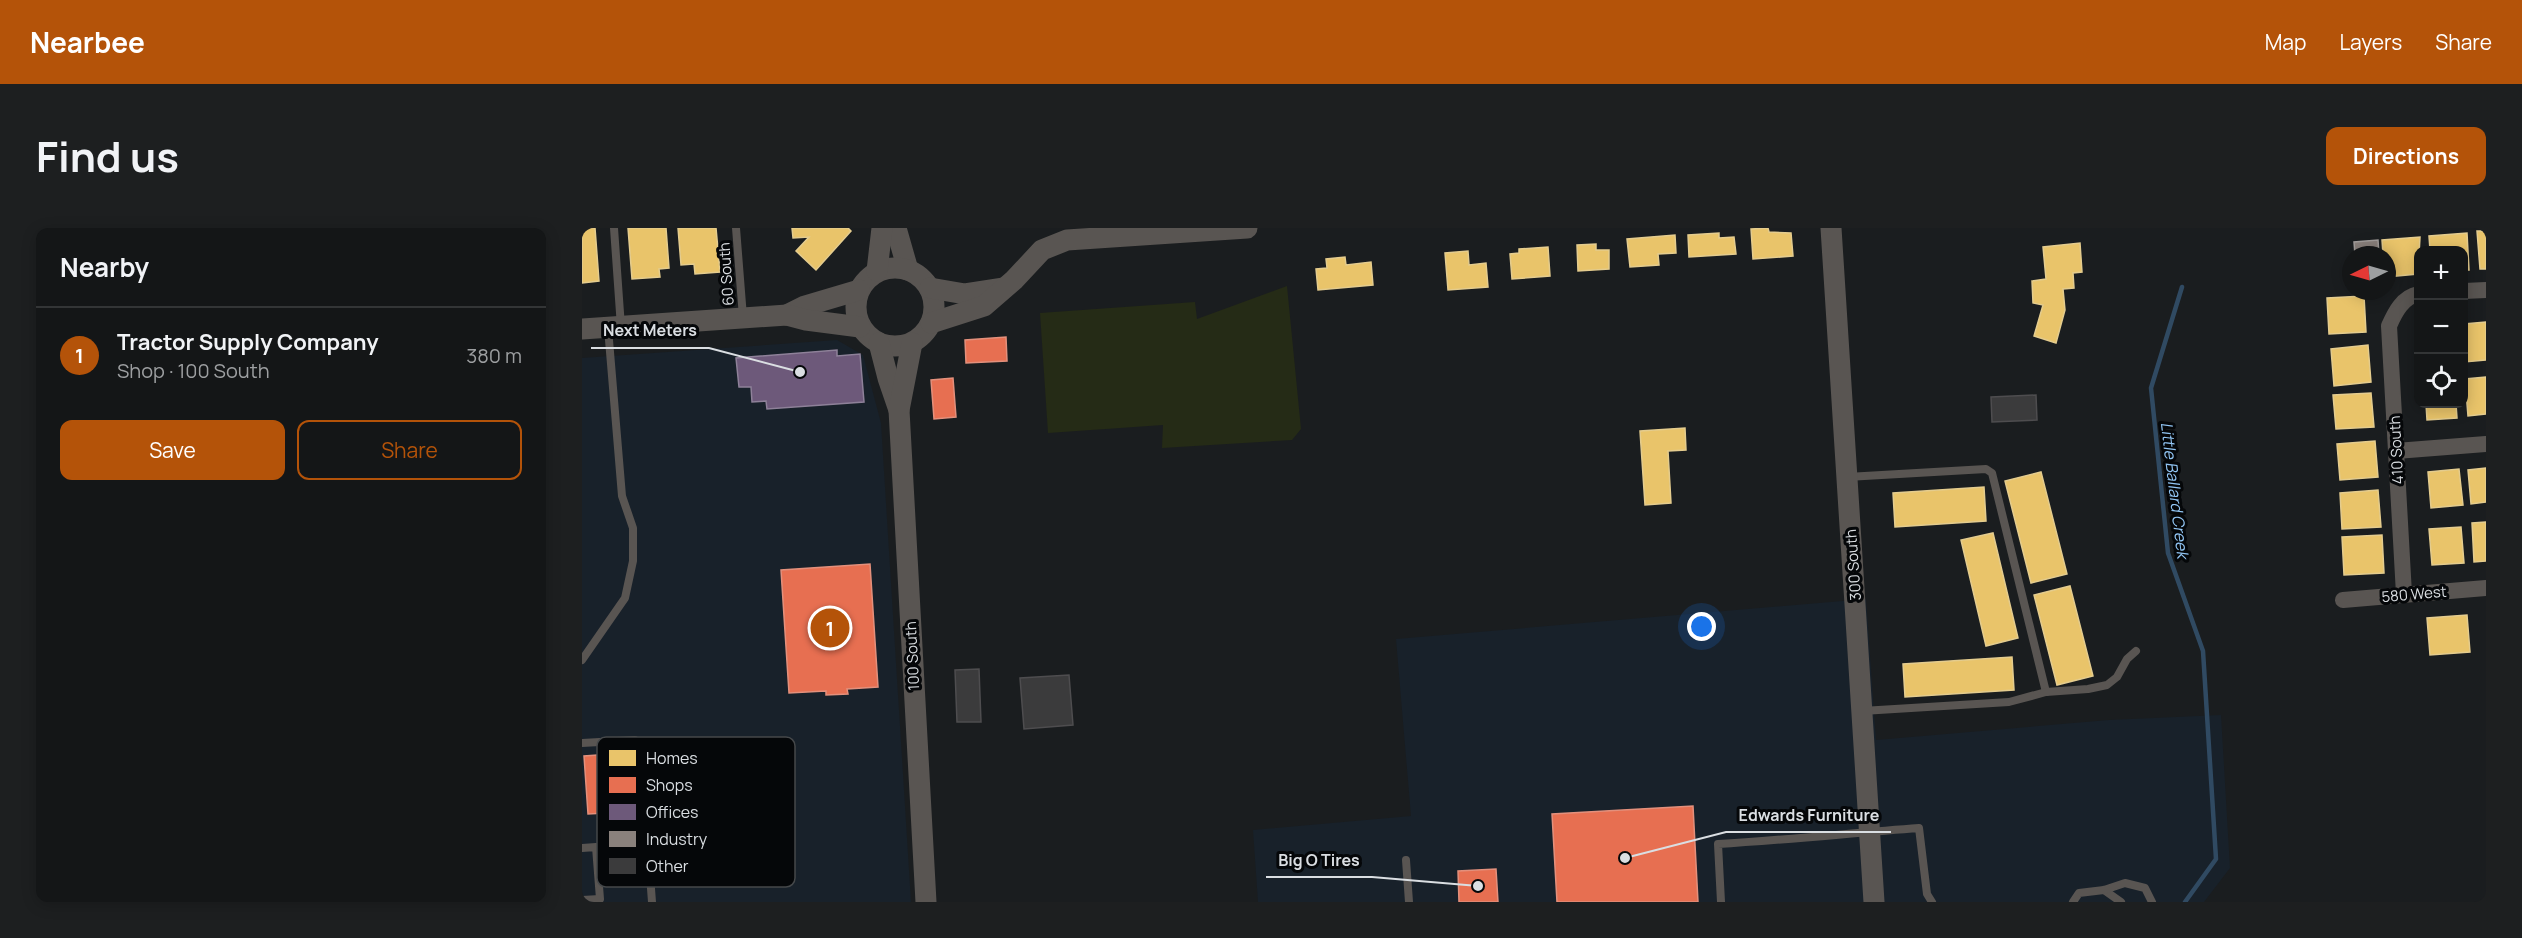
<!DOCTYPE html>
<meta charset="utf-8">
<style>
:root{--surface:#141617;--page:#1d1f20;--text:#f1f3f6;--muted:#9d9fa1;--line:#333536;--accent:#b45309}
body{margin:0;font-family:Manrope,sans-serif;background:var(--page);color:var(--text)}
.controls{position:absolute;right:18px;top:18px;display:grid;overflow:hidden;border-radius:12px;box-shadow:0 3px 15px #0003}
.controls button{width:54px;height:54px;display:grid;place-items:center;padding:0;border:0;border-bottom:2px solid var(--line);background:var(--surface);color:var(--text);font:30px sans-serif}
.compass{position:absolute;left:1760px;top:18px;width:54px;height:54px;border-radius:50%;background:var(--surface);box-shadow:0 3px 15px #0003;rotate:265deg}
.you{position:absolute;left:1120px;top:399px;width:21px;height:21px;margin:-15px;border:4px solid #fff;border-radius:50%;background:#1a73e8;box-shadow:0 0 0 9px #1a73e833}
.badge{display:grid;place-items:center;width:39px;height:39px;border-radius:50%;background:var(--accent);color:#fff;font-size:20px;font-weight:700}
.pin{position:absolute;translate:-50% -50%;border:3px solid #fff;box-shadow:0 2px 6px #0006}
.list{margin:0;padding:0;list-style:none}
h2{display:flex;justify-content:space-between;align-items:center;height:78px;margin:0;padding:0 24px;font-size:26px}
h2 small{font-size:20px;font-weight:400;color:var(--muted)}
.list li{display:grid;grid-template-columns:39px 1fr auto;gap:18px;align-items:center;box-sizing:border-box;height:96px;padding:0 24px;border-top:2px solid var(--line)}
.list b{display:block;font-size:22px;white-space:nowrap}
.list p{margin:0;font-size:20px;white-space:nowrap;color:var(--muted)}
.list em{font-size:20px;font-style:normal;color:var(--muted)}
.actions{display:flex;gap:12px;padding:18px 24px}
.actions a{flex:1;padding:14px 0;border:2px solid var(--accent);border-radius:12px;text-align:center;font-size:21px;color:var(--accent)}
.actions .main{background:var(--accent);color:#fff}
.icon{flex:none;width:33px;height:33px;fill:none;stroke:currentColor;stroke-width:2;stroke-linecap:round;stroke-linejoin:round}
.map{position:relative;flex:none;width:1904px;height:674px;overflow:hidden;border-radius:12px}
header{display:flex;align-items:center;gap:36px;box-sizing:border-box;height:84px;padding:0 30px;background:var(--accent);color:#fff}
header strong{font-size:28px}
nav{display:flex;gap:33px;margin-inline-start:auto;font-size:21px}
.intro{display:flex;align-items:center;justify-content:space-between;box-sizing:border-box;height:144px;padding:0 36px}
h1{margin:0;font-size:42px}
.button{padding:15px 27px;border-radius:12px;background:var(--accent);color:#fff;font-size:21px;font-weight:700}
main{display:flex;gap:36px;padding:0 36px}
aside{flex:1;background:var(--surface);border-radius:12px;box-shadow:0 3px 15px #0003}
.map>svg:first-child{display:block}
</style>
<header>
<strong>Nearbee</strong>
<nav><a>Map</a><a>Layers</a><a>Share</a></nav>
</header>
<div class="intro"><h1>Find us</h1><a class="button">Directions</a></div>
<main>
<aside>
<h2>Nearby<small></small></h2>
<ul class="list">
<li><span class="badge">1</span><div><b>Tractor Supply Company</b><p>Shop · 100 South</p></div><em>380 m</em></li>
</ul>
<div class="actions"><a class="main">Save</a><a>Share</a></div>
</aside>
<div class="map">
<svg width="1904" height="674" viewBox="0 0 1904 674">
<rect width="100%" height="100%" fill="#1a1d1f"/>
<g fill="#18212a">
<polygon points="255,112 281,127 299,195 329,674 0,674 0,130"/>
<polygon points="1284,371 1294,512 1527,492 1639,487 1648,640 1622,674 676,674 671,602 829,588 814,411"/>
</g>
<polygon fill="#252b16" points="705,58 719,201 710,212 580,220 581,197 466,205 458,85 613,74 615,91"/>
<g fill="#e9c46a" stroke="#e4cc8e" stroke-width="1.5">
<polygon points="0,0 13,0 17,53 0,55"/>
<polygon points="46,0 84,0 87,40 77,41 78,49 50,51"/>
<polygon points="96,0 134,0 138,44 113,46 112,36 99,37"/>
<polygon points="210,0 266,0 269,3 234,42 214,23 227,9 211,10"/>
<polygon points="1186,0 1187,4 1209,5 1211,28 1171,31 1169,1"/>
<polygon points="1895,3 1904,3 1904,41 1898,41"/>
<polygon points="1137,5 1137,10 1152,9 1154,26 1107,29 1106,7"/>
<polygon points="1885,5 1887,42 1882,42 1882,22 1848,22 1847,8"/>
<polygon points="1093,7 1094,25 1076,26 1077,37 1048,39 1045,11"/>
<polygon points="1838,9 1836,46 1805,49 1805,27 1801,27 1800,12"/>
<polygon points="1498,15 1500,44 1491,45 1492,60 1481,61 1483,82 1474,115 1452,108 1461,77 1451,75 1450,53 1464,51 1461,19"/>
<polygon points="1014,16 1014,22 1027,22 1027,41 996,43 995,17"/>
<polygon points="966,19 968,48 930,51 928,26 937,25 937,21"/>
<polygon points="886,23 887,37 904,35 906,59 866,62 863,25"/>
<polygon points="763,29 764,37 789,34 791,57 736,62 734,41 745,40 744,31"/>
<polygon points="1782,68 1784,104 1747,106 1745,70"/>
<polygon points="1904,94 1904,132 1882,134 1882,96"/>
<polygon points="1786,117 1789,154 1752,158 1749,121"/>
<polygon points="1904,149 1904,186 1886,188 1883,151"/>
<polygon points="1789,165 1792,199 1754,201 1751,167"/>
<polygon points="1844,176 1874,176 1875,190 1845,192"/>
<polygon points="1103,200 1104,222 1086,223 1089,275 1063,277 1058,203"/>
<polygon points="1793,213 1796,249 1758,252 1755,216"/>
<polygon points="1904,240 1904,274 1889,276 1886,242"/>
<polygon points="1877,241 1881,277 1849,280 1846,244"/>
<polygon points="1459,244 1485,346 1449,355 1423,253"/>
<polygon points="1402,259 1404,293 1313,299 1311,265"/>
<polygon points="1796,262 1799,299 1760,301 1758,265"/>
<polygon points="1904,294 1904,333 1892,334 1890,295"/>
<polygon points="1879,299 1882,335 1850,337 1847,301"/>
<polygon points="1411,305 1436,410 1404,418 1379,312"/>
<polygon points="1800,307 1802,345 1762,347 1760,309"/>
<polygon points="1488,358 1511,448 1475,457 1452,367"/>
<polygon points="1885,387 1888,424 1848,427 1845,390"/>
<polygon points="1430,429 1432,462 1323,469 1321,436"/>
</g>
<g fill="#e76f51" stroke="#e3907c" stroke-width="1.5">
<polygon points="424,109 425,133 384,135 383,112"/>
<polygon points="371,150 374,189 352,191 349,152"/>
<polygon points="288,336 296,459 265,461 266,466 244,467 244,463 207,465 199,342"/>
<polygon points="44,525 45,548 50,548 52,576 43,577 43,584 6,586 2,528"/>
<polygon points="1111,578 1116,674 975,674 970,586"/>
<polygon points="914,641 916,674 877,674 876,643"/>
</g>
<polygon fill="#6d597a" stroke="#8e8199" stroke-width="1.5" points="255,122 255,128 278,126 282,174 185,181 184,173 170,174 169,159 157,159 154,130"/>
<polygon fill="#8a817c" stroke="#a29d9b" stroke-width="1.5" points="1796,12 1797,27 1773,27 1772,14"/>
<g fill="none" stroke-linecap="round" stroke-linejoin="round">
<polyline stroke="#304a62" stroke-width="4.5" points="1600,59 1569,160 1586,325 1621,423 1634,631 1603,674"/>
</g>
<g fill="#3b3b3c" stroke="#4e4d4f" stroke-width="1.5">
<polygon points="1454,167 1455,192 1410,194 1409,169"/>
<polygon points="397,441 399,494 375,494 373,442"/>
<polygon points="487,447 491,497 442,501 438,450"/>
</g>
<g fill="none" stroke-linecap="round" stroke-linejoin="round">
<g stroke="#595552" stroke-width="8">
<polyline points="32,0 39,99"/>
<polyline points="154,0 161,89"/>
<polyline points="1265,249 1404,241 1410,245 1464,464"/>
<polyline points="0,432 43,370 51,333 51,300 40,268 26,100"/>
<polyline points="1280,483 1427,474 1464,464 1506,461 1525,457 1535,449 1545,431 1554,423"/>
<polyline points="0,515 53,512 59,524 70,674"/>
<polyline points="0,620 14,619 18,671 0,672"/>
<polyline points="824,632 827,674"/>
<polyline points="1522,662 1539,674"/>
<path d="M1139,674L1136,616C1203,612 1270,605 1337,600L1345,666L1350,674"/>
<polyline points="1491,674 1497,665 1522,662 1543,655 1563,660 1570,674"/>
</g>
<g stroke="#595552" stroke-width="16">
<polyline points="1882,63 1904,62"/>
<polyline points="1814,223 1904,216"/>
<path d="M1822,366L1807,98C1813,84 1821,69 1836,66"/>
<polyline points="1761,372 1904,360"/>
</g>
<g stroke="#595552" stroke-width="21">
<polyline points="314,0 326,42"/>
<polyline points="1249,0 1292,674"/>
<circle cx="313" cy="79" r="39"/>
<polyline points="295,43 300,0"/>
<polyline points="348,60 383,66 422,60"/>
<polyline points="205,87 223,78 277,62"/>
<polyline points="349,95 402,78 432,52 460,22 485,12 665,0"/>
<polyline points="0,101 205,87 224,92 278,99"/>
<polyline points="297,115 306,150 317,182"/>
<polyline points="330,115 317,182 344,674"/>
</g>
</g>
<g text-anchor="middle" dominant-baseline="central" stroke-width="6" stroke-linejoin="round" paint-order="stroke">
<g font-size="15" fill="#dadee2" stroke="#050709">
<text transform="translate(144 46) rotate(-94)">60 South</text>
<text transform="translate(1814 222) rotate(-93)">410 South</text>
<text transform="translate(1271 337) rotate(-94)">300 South</text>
<text transform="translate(1832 366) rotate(-5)">580 West</text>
<text transform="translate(330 428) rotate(-93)">100 South</text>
</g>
<g font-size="16" font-style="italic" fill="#92c6f5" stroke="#050709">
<text transform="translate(1593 262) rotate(83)">Little Ballard Creek</text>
</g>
</g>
<rect x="15" y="509" width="198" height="150" rx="9" fill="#050709" stroke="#45484a" stroke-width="1.5"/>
<rect x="27" y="522" width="27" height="16" fill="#e9c46a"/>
<rect x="27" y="549" width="27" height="16" fill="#e76f51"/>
<rect x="27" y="576" width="27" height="16" fill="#6d597a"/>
<rect x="27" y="603" width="27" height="16" fill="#8a817c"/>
<rect x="27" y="630" width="27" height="16" fill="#3b3b3c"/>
<g font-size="16" fill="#dadee2">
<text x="64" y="536">Homes</text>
<text x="64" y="563">Shops</text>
<text x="64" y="590">Offices</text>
<text x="64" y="617">Industry</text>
<text x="64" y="644">Other</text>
</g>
<path fill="none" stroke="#dadee2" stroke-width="2" d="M218 144L127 120H9M1043 630L1144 604H1309M896 658L790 649H684"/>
<g fill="#dadee2" stroke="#050709" stroke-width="2">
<circle cx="218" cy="144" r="6"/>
<circle cx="1043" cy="630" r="6"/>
<circle cx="896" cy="658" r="6"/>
</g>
<g font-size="16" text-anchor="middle" font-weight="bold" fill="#dadee2" stroke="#050709" stroke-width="6" stroke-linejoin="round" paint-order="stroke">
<text x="68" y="108">Next Meters</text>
<text x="1227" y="593">Edwards Furniture</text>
<text x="737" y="638">Big O Tires</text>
</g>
</svg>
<div class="controls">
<button>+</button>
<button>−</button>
<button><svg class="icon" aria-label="locate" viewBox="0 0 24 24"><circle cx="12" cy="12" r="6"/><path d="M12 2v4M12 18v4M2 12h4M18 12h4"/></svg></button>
</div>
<svg class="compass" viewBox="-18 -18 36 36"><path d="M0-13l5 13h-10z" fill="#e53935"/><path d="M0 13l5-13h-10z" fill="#9d9fa1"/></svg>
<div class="you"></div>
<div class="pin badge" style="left:248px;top:400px">1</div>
</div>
</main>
